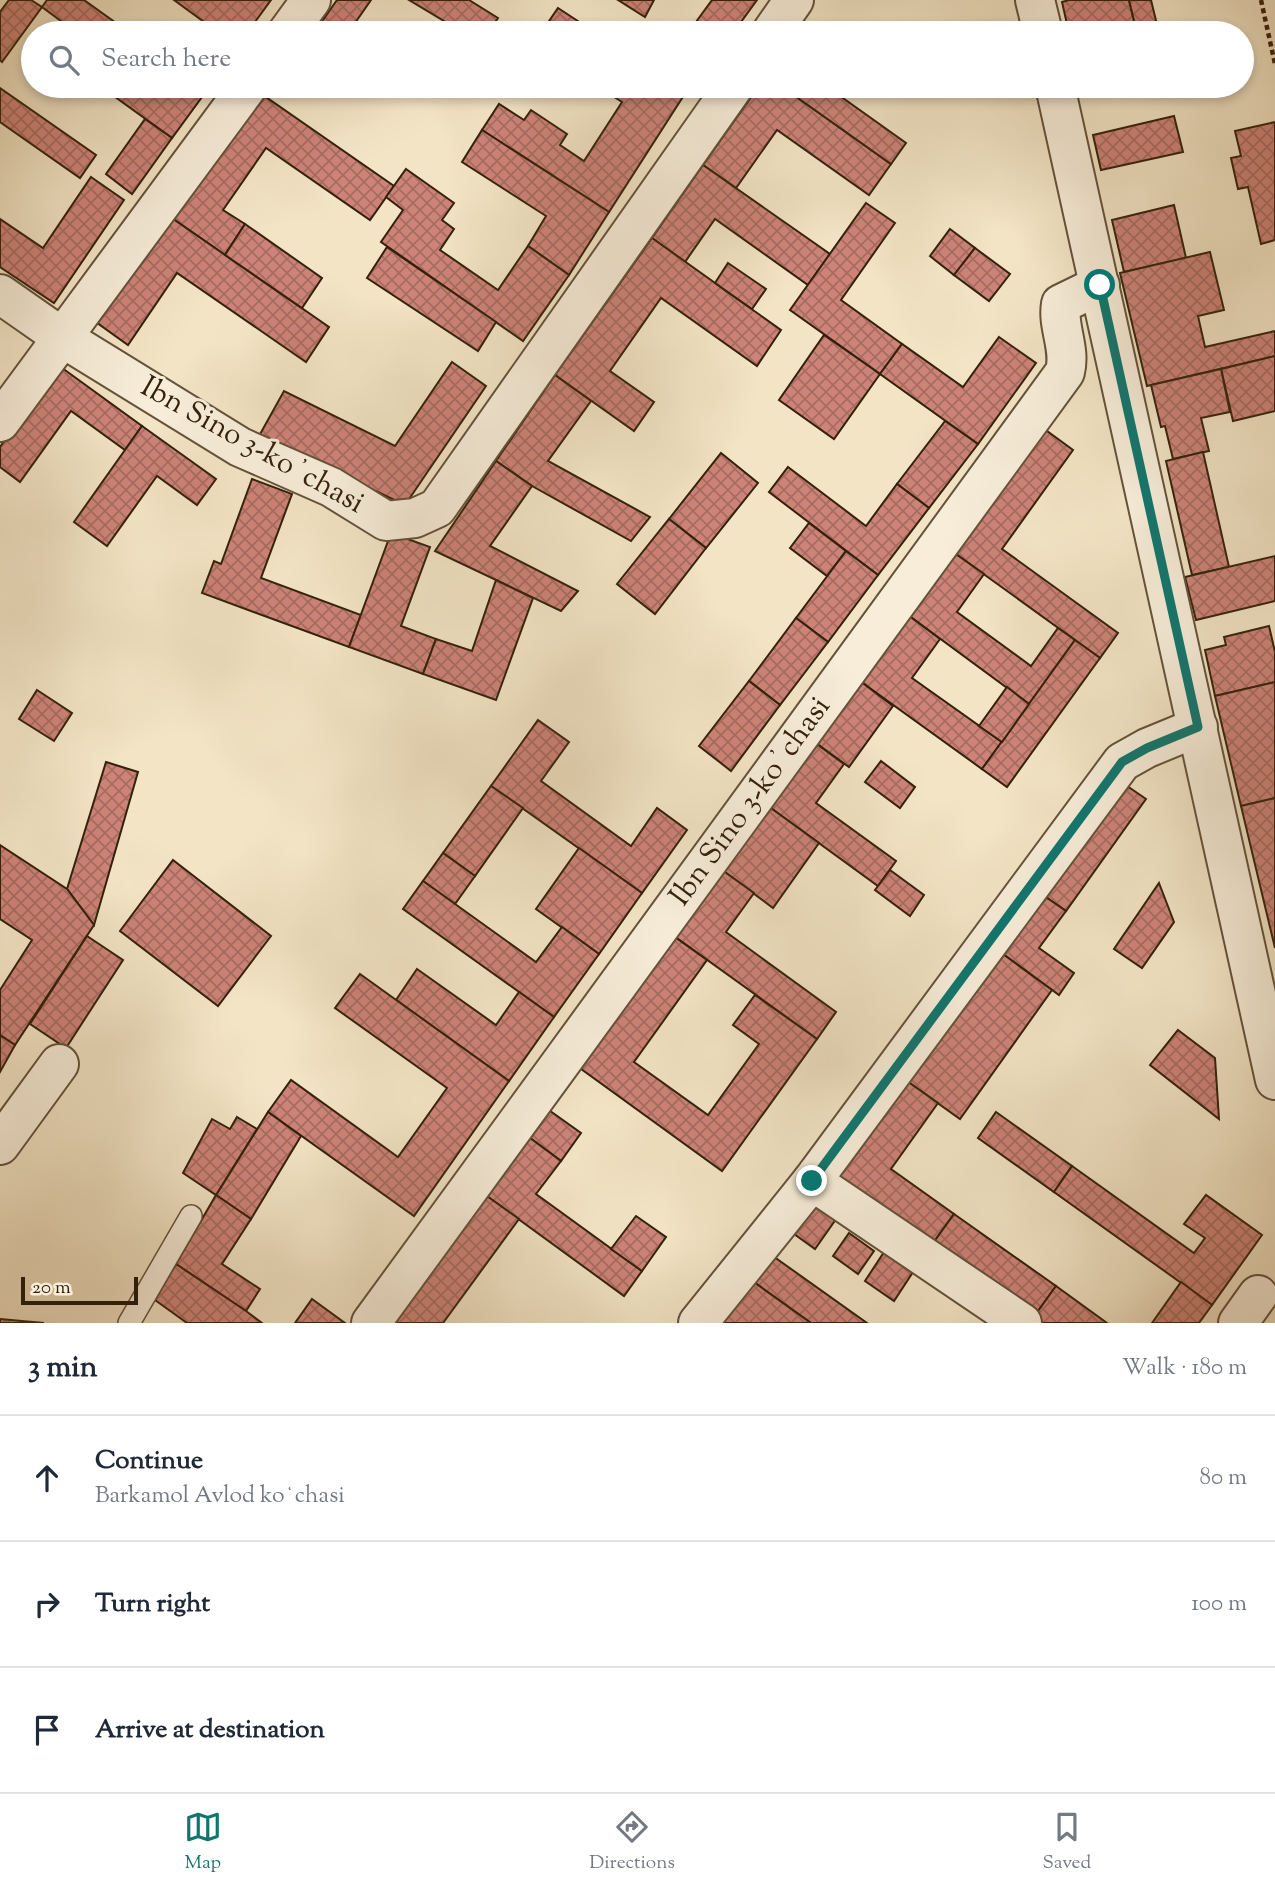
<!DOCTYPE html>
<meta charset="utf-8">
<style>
:root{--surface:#fff;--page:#f2f2f3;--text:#1f2937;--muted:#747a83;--line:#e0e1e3;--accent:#0f766e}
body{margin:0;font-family:"Sorts Mill Goudy",serif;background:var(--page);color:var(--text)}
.scale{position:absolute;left:21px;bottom:18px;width:117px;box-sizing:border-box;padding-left:7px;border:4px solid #34210b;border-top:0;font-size:19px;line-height:24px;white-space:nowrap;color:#34210b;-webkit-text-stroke:5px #f7edd9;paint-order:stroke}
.stop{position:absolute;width:21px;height:21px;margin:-16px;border:5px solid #0f766e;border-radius:50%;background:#fff}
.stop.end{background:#0f766e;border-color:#fff;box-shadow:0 2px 7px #0008}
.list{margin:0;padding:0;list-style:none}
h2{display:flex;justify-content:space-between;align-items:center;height:91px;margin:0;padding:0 28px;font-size:30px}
h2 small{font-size:23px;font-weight:400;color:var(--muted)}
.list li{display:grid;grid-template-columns:46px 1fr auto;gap:21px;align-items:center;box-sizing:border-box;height:126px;padding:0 28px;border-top:2px solid var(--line)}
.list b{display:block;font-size:26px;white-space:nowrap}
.list p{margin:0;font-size:23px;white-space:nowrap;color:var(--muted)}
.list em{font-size:23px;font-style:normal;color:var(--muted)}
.icon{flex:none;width:38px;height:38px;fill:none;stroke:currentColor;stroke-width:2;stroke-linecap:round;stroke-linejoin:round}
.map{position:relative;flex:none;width:1275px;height:1323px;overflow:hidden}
.search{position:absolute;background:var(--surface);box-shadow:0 4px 10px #0003;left:21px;right:21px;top:21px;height:77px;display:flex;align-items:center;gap:18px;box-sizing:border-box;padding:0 24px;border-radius:38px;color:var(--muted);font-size:26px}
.sheet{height:469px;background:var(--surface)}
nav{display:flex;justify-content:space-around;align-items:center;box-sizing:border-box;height:98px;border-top:2px solid var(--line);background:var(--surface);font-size:19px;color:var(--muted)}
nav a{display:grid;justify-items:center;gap:4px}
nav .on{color:var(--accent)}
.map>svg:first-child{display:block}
</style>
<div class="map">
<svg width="1275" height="1323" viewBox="0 0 1275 1323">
<defs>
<pattern id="building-cross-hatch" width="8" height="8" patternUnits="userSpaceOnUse" patternTransform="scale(1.75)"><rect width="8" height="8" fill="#cd8378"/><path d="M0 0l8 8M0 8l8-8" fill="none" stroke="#a76b61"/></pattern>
</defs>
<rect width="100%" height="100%" fill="#f2e4c5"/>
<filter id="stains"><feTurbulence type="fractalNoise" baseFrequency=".00286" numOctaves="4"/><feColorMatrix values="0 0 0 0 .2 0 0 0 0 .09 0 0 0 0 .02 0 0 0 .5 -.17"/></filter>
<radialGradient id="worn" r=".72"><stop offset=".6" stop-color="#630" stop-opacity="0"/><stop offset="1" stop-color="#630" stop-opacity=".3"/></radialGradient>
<g fill="url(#building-cross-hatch)" stroke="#34210b" stroke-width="2">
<polygon points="9,0 31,0 42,7 2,62 0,60 0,12"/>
<polygon points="47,0 84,0 130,33 77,33 42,7"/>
<polygon points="174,0 271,0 247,33 196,33 204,22"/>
<polygon points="337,0 371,0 348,33 314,33"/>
<polygon points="409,0 469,0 498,18 488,33 464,33"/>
<polygon points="618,0 654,0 645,17"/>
<polygon points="712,0 757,0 733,33 688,33"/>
<polygon points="1069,0 1129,0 1137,33 1069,33 1062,2"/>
<polygon points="1129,0 1151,0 1159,33 1137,33"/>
<polygon points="558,8 596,33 541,33"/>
<polygon points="100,86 210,86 172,138"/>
<polygon points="292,86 311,86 305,95"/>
<polygon points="597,86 676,86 686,92 609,212 482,130 499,104 524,120 531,110 567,134 560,145 584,161 622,102"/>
<polygon points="759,86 781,86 891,164 869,195 777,130 736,188 703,165"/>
<polygon points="781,86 826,86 906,143 891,164"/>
<polygon points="1082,86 1129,86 1084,96"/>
<polygon points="0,88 96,155 80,178 0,122"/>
<polygon points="253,88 394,186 370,220 266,148 223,210 245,224 225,255 166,214"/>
<polygon points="1174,116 1183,152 1101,170 1093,135"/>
<polygon points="145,119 172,138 132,194 106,174"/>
<polygon points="1275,122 1275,240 1261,244 1248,187 1238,189 1231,158 1241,156 1235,131"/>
<polygon points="482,130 609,212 569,275 528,246 546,216 462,162"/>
<polygon points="703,165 830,254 808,285 715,219 685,262 652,238"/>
<polygon points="406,169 454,203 442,220 454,229 440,250 498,290 528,246 569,275 523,341 381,242 403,210 386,197"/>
<polygon points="91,177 124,200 54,303 0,267 0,219 43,248"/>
<polygon points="866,203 895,223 841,300 902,344 880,374 790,310"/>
<polygon points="1174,205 1186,258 1124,272 1112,220"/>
<polygon points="166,214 329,327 306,362 177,273 128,345 93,320"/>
<polygon points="245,224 322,278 302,308 225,255"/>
<polygon points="950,229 975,248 954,275 930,256"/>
<polygon points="652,238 781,330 757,366 661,298 610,371 654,402 634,431 555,375"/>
<polygon points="387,247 496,322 478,351 367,278"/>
<polygon points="975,248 1010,274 989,301 954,275"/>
<polygon points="1210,252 1224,310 1198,316 1205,347 1275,331 1275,356 1147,386 1120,273"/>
<polygon points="728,263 766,289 752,309 715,283"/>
<polygon points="824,335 880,374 834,439 779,400"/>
<polygon points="999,337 1036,363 978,444 880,374 902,344 963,387"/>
<polygon points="1275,356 1275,411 1233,421 1221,369"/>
<polygon points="452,362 486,386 405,505 259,436 284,391 395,446"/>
<polygon points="58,365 142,426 125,450 71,411 20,482 0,467 0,447"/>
<polygon points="1221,369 1230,412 1201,418 1209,451 1173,459 1165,426 1161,427 1151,385"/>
<polygon points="555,375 591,401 548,461 650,517 631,541 532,486 496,461"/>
<polygon points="945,421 978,444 929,508 897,484"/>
<polygon points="142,426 216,479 197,505 157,476 107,546 74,522"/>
<polygon points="1043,428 1073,450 1002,549 1118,633 1100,658 953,552"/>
<polygon points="1203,452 1229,567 1192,575 1166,461"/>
<polygon points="721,453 758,483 706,548 669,519"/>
<polygon points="496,461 532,486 490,546 578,591 561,611 435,551"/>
<polygon points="788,467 866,526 897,484 929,508 878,575 769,492"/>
<polygon points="252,479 292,494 261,578 361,615 349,647 202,593 214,561 221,564"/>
<polygon points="669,519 706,548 655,614 617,584"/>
<polygon points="809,523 846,551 827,576 790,548"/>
<polygon points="391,533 430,547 401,626 436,639 423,674 349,647"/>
<polygon points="846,551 878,575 828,642 796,618"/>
<polygon points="953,552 984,574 957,612 1031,666 1058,628 1075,640 1029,704 908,615"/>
<polygon points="1275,556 1275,601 1196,620 1185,577"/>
<polygon points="496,580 533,598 496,700 423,674 436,639 472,651"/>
<polygon points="908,615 940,639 912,678 1002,742 982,769 860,681"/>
<polygon points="796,618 828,642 780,705 749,681"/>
<polygon points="1269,626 1275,652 1275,682 1215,696 1205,650 1226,645 1224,637"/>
<polygon points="1075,640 1100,658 1007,787 982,769"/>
<polygon points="749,681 780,705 731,771 699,746"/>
<polygon points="860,681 893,706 849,767 816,743"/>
<polygon points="1275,682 1275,798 1241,806 1215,696"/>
<polygon points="1007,687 1029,704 1002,742 979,726"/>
<polygon points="37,690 72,713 54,741 19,719"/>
<polygon points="538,720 569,742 541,781 631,846 657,808 687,830 642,893 491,786"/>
<polygon points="814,742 844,764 816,803 896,861 878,886 768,806"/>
<polygon points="881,761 915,787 900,808 865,782"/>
<polygon points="106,762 138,772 94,925 67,889"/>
<polygon points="1114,777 1146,799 1066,911 1034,889"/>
<polygon points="491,786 523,808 475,876 443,853"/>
<polygon points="1275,798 1275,948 1241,806"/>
<polygon points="768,806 819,843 773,908 722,870"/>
<polygon points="0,845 67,889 94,925 15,1045 0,1035 0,990 32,940 0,919"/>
<polygon points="579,848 642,893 599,954 536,909"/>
<polygon points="443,853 475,876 455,904 423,881"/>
<polygon points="173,860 271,936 218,1006 120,931"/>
<polygon points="722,870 754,893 726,932 836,1012 817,1039 674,936"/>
<polygon points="890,870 924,895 910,916 875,890"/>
<polygon points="423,881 536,962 562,927 599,954 554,1017 403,909"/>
<polygon points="1159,883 1174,922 1142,968 1114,949"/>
<polygon points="1037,891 1066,911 1039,948 1074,973 1059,995 996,949"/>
<polygon points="672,935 707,960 634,1062 708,1115 759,1044 733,1025 755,995 817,1039 722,1171 577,1066"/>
<polygon points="87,936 123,960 66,1048 30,1024"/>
<polygon points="996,949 1052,990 960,1119 904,1079"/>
<polygon points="417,969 496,1025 519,992 554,1017 509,1081 396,1000"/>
<polygon points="360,974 509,1081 414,1216 268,1112 291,1080 398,1157 447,1088 335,1008"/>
<polygon points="1178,1030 1215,1058 1219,1119 1150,1065"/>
<polygon points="0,1035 15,1045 0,1072"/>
<polygon points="904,1079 938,1103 891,1169 954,1214 931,1246 834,1177"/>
<polygon points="546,1108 581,1133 561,1161 526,1135"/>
<polygon points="268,1112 301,1136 251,1219 216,1195"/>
<polygon points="996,1112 1072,1166 1054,1192 978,1138"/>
<polygon points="237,1117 257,1129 216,1195 183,1173 212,1119 230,1129"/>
<polygon points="526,1135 561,1161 536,1194 642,1271 624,1296 484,1194"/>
<polygon points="1072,1166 1194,1253 1205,1238 1184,1224 1206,1195 1262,1235 1212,1305 1054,1192"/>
<polygon points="809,1190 841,1212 815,1249 783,1226"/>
<polygon points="484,1194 519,1219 443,1323 390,1323"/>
<polygon points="216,1195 251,1219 222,1264 260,1289 246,1311 176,1264"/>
<polygon points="954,1214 1056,1286 1033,1318 931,1246"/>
<polygon points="636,1216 666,1237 642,1271 611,1249"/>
<polygon points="849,1233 874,1251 858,1274 833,1256"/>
<polygon points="888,1246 917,1266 894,1301 865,1281"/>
<polygon points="763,1249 867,1323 811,1323 744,1275"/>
<polygon points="176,1264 246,1311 262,1323 187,1323 155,1300"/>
<polygon points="744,1275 811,1323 710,1323"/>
<polygon points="1181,1282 1212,1305 1199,1323 1152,1323"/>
<polygon points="1056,1286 1107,1323 1040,1323 1033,1318"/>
<polygon points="312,1299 345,1323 295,1323"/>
<polygon points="0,1319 44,1323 0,1323"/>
</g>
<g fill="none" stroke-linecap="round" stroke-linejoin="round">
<g stroke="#64523a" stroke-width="24">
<polyline id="service" points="129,1323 191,1216"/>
</g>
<g stroke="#64523a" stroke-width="42">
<g id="minor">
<polyline points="1035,0 1043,33"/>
<polyline points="287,33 311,0"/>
<polyline points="771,33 794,0"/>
<polyline points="1055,86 1275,1080"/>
<polyline points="0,294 63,338 240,447 331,487 386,521 415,518 437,508 734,86"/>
<polyline points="0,422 248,86"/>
<polyline points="0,1145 59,1064"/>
<polyline points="812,1181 1022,1323"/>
<path d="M371,1323L1065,372C1071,348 1057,326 1061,304L1100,285"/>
<polyline points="698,1323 812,1181 1122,762 1147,748 1198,727"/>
<polyline points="1238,1323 1258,1295"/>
</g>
</g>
<polyline stroke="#34210b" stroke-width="4.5" stroke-dasharray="5 3.5" stroke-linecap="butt" points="1261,0 1275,64"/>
<use href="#service" stroke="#f7edd9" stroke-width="21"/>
<use href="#minor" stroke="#f7edd9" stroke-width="38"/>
</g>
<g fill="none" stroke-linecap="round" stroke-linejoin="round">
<polyline stroke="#0f766e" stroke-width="9" points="812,1181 1122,762 1147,748 1198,727 1100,285"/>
</g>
<g text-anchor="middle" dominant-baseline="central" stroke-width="6" stroke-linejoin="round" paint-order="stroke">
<g font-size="30" fill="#34210b" stroke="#f7edd9">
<text transform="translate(252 446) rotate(29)">Ibn Sino 3-koʼchasi</text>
<text transform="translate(751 802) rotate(-54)">Ibn Sino 3-koʼchasi</text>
</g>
</g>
<rect width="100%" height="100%" filter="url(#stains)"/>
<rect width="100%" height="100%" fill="url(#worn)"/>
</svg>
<div class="scale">20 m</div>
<div class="stop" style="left:1100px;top:285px"></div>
<div class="stop end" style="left:812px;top:1181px"></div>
<div class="search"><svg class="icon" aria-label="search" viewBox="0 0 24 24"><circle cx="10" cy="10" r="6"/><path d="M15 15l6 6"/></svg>Search here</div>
</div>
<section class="sheet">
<h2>3 min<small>Walk · 180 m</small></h2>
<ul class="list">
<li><svg class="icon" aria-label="ahead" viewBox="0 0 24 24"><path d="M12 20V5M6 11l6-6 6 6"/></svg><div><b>Continue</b><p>Barkamol Avlod koʻchasi</p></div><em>80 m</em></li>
<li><svg class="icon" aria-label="right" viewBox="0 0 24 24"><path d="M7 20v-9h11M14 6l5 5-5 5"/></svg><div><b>Turn right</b></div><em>100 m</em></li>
<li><svg class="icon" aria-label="arrive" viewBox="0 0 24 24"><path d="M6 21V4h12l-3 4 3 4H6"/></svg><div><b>Arrive at destination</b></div></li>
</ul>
</section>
<nav>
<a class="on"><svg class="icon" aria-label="map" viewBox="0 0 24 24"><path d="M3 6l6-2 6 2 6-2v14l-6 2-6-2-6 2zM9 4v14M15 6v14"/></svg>Map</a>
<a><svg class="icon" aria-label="directions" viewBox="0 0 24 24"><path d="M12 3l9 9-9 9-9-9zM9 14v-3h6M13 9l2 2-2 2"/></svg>Directions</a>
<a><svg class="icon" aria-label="saved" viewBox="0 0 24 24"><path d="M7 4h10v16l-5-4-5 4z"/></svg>Saved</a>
</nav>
